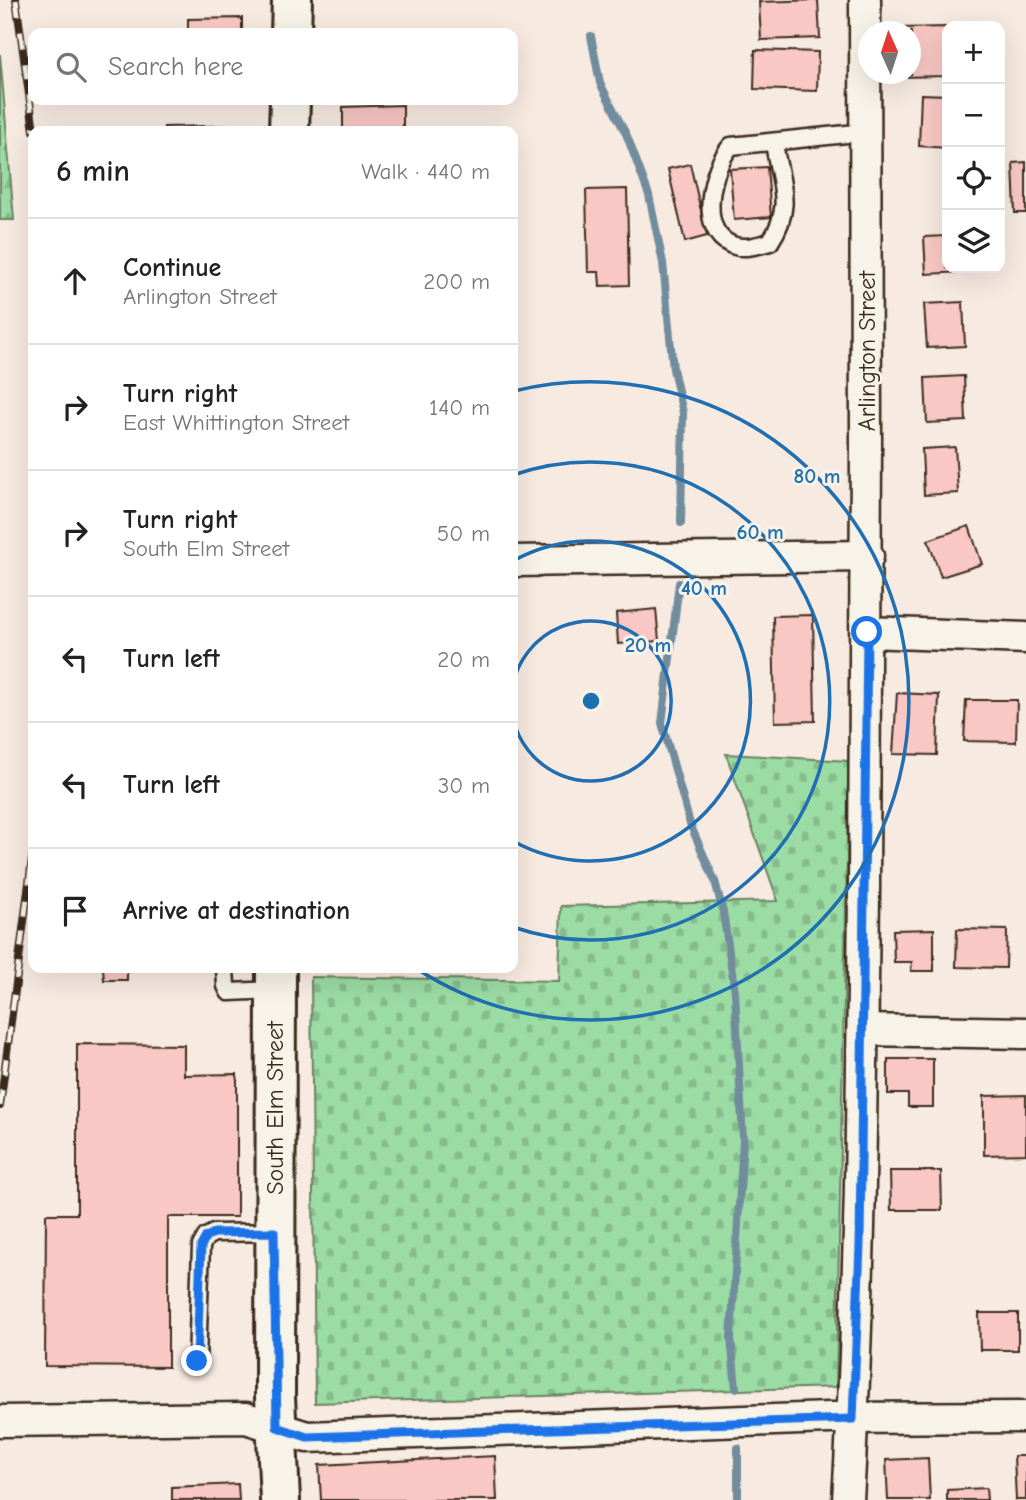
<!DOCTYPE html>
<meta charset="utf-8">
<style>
:root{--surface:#fff;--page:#f6f6f6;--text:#222;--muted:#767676;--line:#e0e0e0}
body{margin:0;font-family:"Comic Neue",sans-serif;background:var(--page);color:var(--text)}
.controls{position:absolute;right:21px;top:21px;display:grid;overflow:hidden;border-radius:14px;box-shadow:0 7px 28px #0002}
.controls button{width:63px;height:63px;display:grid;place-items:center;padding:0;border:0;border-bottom:2px solid var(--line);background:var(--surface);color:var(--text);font:35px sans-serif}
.compass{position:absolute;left:858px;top:21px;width:63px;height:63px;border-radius:50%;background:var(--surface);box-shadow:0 7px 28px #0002;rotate:357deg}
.stop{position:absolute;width:21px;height:21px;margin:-16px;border:5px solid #1a73e8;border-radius:50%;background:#fff}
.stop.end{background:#1a73e8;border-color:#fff;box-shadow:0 2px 7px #0008}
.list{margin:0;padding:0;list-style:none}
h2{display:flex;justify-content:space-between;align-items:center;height:91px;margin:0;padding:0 28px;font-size:30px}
h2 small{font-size:23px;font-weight:400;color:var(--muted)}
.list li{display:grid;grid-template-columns:46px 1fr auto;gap:21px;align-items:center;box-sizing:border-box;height:126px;padding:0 28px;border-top:2px solid var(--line)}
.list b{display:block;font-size:26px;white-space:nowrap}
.list p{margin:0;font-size:23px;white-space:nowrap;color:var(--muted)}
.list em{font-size:23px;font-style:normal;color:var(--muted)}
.icon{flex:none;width:38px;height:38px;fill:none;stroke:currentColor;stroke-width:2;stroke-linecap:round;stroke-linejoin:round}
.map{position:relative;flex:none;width:1026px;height:1500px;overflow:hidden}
.search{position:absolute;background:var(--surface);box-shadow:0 7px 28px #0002;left:28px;top:28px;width:490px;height:77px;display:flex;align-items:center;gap:18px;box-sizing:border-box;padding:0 24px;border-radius:14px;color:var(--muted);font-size:26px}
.panel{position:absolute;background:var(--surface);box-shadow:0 7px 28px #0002;left:28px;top:126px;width:490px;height:847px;border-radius:14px}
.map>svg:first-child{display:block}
</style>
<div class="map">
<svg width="1026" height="1500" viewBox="0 0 1026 1500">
<defs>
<pattern id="forest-firs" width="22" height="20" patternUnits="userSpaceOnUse" patternTransform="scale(1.75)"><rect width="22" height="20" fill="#9bdba4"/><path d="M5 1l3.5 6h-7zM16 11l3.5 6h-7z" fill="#86bc8d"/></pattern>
<pattern id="cemetery-stones" width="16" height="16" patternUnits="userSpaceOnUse" patternTransform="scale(1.75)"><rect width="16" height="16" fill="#9bdba4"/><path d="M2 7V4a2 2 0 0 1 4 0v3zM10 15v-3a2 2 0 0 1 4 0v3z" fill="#86bc8d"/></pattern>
</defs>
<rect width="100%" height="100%" fill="#f7eae1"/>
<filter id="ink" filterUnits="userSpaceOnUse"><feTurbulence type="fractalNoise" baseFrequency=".0143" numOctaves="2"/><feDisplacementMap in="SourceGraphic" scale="14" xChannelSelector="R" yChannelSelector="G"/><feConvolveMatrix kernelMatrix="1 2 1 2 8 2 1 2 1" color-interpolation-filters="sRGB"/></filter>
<g filter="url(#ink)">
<polygon fill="url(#forest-firs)" stroke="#6b8261" stroke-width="2" points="0,54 14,220 0,220"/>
<polygon fill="url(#cemetery-stones)" stroke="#6b8261" stroke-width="2" points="726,754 849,761 836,1387 315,1403 311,977 559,981 561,906 778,901"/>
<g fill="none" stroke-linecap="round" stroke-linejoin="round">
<g stroke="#6f8c9d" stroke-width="8">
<polyline points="591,36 600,83 627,136 649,195 663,263 673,369 683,413 681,523"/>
<polyline points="679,583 662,723 690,824 715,881 723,912 735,992 743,1140 731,1338 736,1388"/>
<polyline points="738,1448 738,1500"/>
</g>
</g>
<g fill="#f9c8c4" stroke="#3b2a1e" stroke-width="2">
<polygon points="818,0 820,38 761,40 759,2"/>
<polygon points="242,18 242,33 188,33 188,19"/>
<polygon points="947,27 947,76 901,77 901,74 911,74 911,32 900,32 900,28"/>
<polygon points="755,50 818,52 817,91 754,89"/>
<polygon points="921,94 947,95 947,148 919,146"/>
<polygon points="403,105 403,131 343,131 343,107"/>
<polygon points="256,125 256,131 164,131 164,127"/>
<polygon points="1026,162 1026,213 1015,213 1013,163"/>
<polygon points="690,164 707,236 685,242 668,169"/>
<polygon points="767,167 771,217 734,220 730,169"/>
<polygon points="627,189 629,285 600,286 599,272 588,272 586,190"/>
<polygon points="947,236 947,268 962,268 962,272 926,274 924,237"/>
<polygon points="963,302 965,346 927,348 924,304"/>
<polygon points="964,376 966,421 927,423 925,378"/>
<polygon points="955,447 958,493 924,495 922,449"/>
<polygon points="969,526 982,564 941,577 928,540"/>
<polygon points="656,609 659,641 618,644 616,613"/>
<polygon points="813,615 815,721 775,722 773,616"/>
<polygon points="897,693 939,695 937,755 893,754"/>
<polygon points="966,700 1017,700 1016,742 964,741"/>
<polygon points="934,929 934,971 911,971 912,962 894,962 893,930"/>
<polygon points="957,929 1007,930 1006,968 956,967"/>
<polygon points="103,968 127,968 127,980 104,980"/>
<polygon points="77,1044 184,1045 184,1075 237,1074 237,1217 168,1217 168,1367 45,1366 46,1214 77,1214"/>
<polygon points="888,1059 933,1059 933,1107 908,1107 908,1094 888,1094"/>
<polygon points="1026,1095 1026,1154 984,1155 984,1096"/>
<polygon points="890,1171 941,1171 942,1210 891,1210"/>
<polygon points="979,1313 1018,1313 1018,1350 980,1350"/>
<polygon points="495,1456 497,1500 321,1500 319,1465"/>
<polygon points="1014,1456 1026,1456 1026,1500 1016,1500"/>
<polygon points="928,1458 930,1500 888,1500 886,1460"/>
<polygon points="238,1484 239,1500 172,1500 172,1487"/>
<polygon points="986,1488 987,1500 947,1500 947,1490"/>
</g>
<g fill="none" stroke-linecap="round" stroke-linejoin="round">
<g stroke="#3b2a1e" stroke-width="21">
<g id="service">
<path d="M774,142C779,182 795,205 770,242C758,245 744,250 732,245C696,230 712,167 731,146L866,132"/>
<polyline points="225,968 226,986 229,992 276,990"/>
<polyline points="197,1361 201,1246 206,1237 214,1233 274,1232"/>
</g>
</g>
<g stroke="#3b2a1e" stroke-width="35">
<g id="minor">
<polyline points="513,561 868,556"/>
<polyline points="867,632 1026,638"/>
<polyline points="863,1030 1026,1033"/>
<polyline points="0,1421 246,1418 307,1437 829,1418 1026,1417"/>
<path d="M848,1500C860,1297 862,1093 864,890C867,593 866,297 865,0"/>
</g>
</g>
<g stroke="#3b2a1e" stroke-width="44">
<g id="tertiary">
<polyline points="291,33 292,0"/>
<polyline points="289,131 290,100"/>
<polyline points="276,968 275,1397 280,1500"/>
</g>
</g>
<use href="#service" stroke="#f7f3e8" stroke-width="16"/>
<use href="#minor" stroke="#f7f3e8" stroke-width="30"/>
<use href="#tertiary" stroke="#f7f3e8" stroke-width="38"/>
<g stroke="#3b2a1e" stroke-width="8">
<g id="rail">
<polyline points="16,0 34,131"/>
<polyline points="0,1106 33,852"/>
</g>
</g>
<use href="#rail" stroke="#f7f3e8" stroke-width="5" stroke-dasharray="16" stroke-linecap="butt"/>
</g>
</g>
<g fill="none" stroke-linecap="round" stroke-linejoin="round" filter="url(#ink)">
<polyline stroke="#1a73e8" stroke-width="9" points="197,1361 201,1246 206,1237 214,1233 274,1232 277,1427 307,1437 853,1419 860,1245 867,632"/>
</g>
<g fill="none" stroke="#1f6fb2" stroke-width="3.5">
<path d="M513 684A80 80 0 1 1 513 718"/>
<path d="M513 561A160 160 0 1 1 513 841"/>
<path d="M513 475A239 239 0 1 1 513 927"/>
<path d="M514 391A319 319 0 1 1 417 969"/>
</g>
<g text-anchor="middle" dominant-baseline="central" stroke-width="6" stroke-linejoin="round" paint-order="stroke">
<g font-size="24" fill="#3b2a1e" stroke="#f7f3e8">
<text transform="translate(867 351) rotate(-90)">Arlington Street</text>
<text transform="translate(275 1108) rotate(-90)">South Elm Street</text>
</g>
</g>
<circle cx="591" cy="701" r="10" fill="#1f6fb2" stroke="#f7f3e8" stroke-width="3.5"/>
<g font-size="21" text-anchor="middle" font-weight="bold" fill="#1f6fb2" stroke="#f7f3e8" stroke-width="6" stroke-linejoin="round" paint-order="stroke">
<text x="817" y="483">80 m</text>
<text x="760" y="539">60 m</text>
<text x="704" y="595">40 m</text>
<text x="648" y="652">20 m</text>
</g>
</svg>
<div class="controls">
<button>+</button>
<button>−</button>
<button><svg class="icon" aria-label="locate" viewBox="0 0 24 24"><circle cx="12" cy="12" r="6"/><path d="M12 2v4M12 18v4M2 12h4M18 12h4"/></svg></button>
<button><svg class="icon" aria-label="layers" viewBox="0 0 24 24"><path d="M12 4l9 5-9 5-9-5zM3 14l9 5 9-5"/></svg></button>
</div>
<svg class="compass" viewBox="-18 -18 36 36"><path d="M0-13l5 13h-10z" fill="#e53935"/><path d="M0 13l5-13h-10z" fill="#767676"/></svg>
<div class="stop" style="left:867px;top:632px"></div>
<div class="stop end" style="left:197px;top:1361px"></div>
<div class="search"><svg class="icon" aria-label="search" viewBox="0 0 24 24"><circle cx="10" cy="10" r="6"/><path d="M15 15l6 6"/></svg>Search here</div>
<section class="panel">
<h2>6 min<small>Walk · 440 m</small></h2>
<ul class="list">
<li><svg class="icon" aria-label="ahead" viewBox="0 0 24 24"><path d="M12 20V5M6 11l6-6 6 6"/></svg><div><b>Continue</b><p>Arlington Street</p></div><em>200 m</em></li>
<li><svg class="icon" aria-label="right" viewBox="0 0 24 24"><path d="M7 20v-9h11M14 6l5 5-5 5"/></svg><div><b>Turn right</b><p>East Whittington Street</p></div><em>140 m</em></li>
<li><svg class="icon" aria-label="right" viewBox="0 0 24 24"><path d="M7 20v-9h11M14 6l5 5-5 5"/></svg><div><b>Turn right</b><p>South Elm Street</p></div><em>50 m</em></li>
<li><svg class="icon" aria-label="left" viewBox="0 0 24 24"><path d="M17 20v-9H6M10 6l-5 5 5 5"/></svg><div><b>Turn left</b></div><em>20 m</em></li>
<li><svg class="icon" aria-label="left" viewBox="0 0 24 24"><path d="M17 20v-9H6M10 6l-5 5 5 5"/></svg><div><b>Turn left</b></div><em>30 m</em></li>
<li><svg class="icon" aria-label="arrive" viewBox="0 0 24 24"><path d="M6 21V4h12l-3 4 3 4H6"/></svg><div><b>Arrive at destination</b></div></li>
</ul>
</section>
</div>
